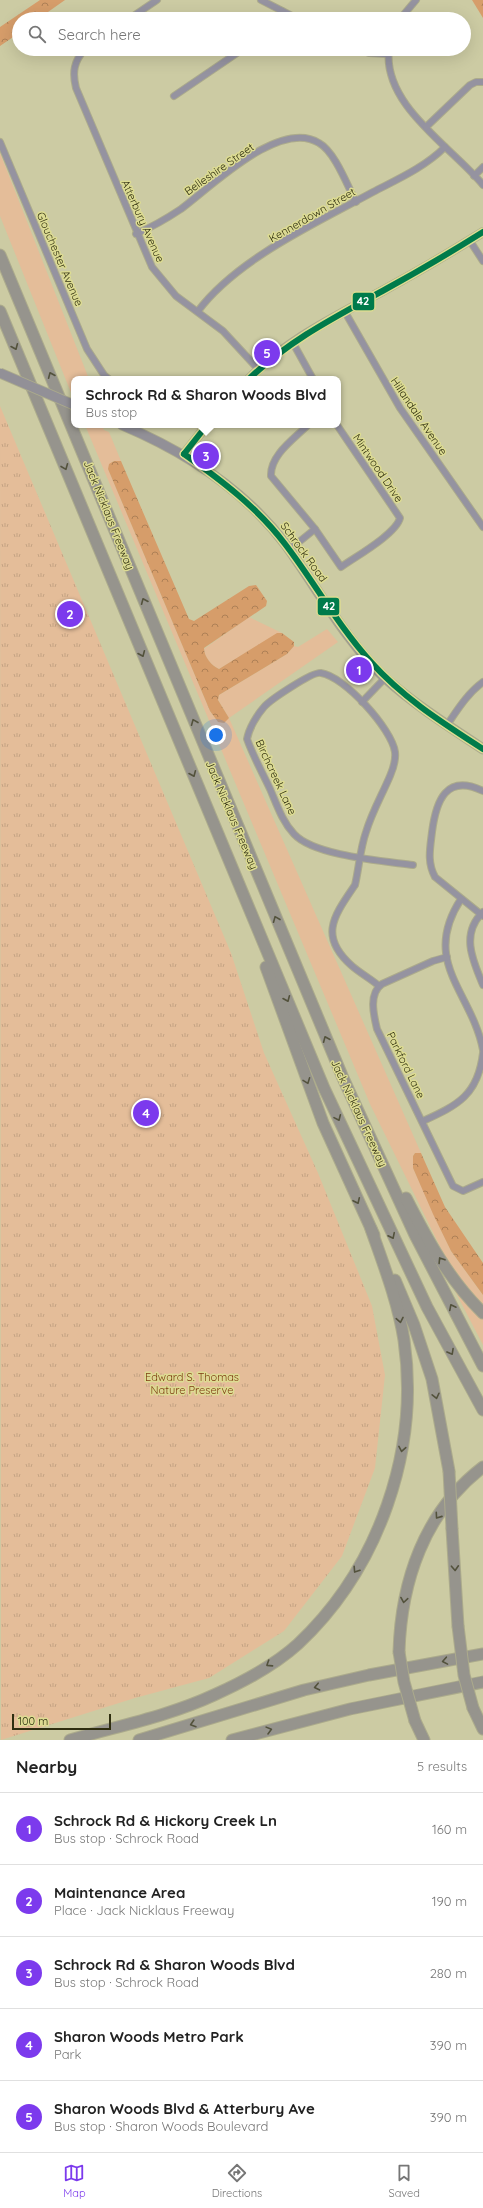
<!DOCTYPE html>
<meta charset="utf-8">
<style>
:root{--surface:#fff;--page:#f6f6f6;--text:#222;--muted:#767676;--line:#e0e0e0;--accent:#7c3aed}
body{margin:0;font-family:Quicksand,sans-serif;background:var(--page);color:var(--text)}
.scale{position:absolute;left:12px;bottom:10px;width:99px;box-sizing:border-box;padding-left:4px;border:2px solid #2f2e10;border-top:0;font-size:11px;line-height:14px;white-space:nowrap;color:#2f2e10;-webkit-text-stroke:3px #dddc92;paint-order:stroke}
.you{position:absolute;left:216px;top:735px;width:14px;height:14px;margin:-10px;border:3px solid #fff;border-radius:50%;background:#1a73e8;box-shadow:0 0 0 6px #1a73e833}
.badge{display:grid;place-items:center;width:26px;height:26px;border-radius:50%;background:var(--accent);color:#fff;font-size:13px;font-weight:700}
.pin{position:absolute;translate:-50% -50%;border:2px solid #fff;box-shadow:0 1px 4px #0006}
.popup{position:absolute;left:71px;top:376px;width:270px;height:52px;box-sizing:border-box;display:grid;place-content:center;border-radius:8px;background:var(--surface);filter:drop-shadow(0 1px 3px #0005);font-size:13px;white-space:nowrap;color:var(--muted)}
.popup b{font-size:15px;color:var(--text)}
.popup::after{content:'';position:absolute;left:50%;top:100%;margin-left:-8px;border:8px solid transparent;border-top-color:var(--surface)}
.list{margin:0;padding:0;list-style:none}
h2{display:flex;justify-content:space-between;align-items:center;height:52px;margin:0;padding:0 16px;font-size:17px}
h2 small{font-size:13px;font-weight:400;color:var(--muted)}
.list li{display:grid;grid-template-columns:26px 1fr auto;gap:12px;align-items:center;box-sizing:border-box;height:72px;padding:0 16px;border-top:1px solid var(--line)}
.list b{display:block;font-size:15px;white-space:nowrap}
.list p{margin:0;font-size:13px;white-space:nowrap;color:var(--muted)}
.list em{font-size:13px;font-style:normal;color:var(--muted)}
.icon{flex:none;width:22px;height:22px;fill:none;stroke:currentColor;stroke-width:2;stroke-linecap:round;stroke-linejoin:round}
.map{position:relative;flex:none;width:483px;height:1740px;overflow:hidden}
.search{position:absolute;background:var(--surface);box-shadow:0 4px 16px #0002;left:12px;right:12px;top:12px;height:44px;display:flex;align-items:center;gap:10px;box-sizing:border-box;padding:0 14px;border-radius:22px;color:var(--muted);font-size:15px}
.sheet{height:412px;background:var(--surface)}
nav{display:flex;justify-content:space-around;align-items:center;box-sizing:border-box;height:56px;border-top:1px solid var(--line);background:var(--surface);font-size:11px;color:var(--muted)}
nav a{display:grid;justify-items:center;gap:2px}
nav .on{color:var(--accent)}
.map>svg:first-child{display:block}
</style>
<div class="map">
<svg width="483" height="1740" viewBox="0 0 483 1740">
<defs>
<pattern id="forest-crowns" width="20" height="18" patternUnits="userSpaceOnUse"><rect width="20" height="18" fill="#d69d6a"/><path d="M2 6a3 3 0 1 1 6 0M12 15a3 3 0 1 1 6 0" fill="none" stroke="#ae8056"/></pattern>
<pattern id="park-tufts" width="24" height="20" patternUnits="userSpaceOnUse"><rect width="24" height="20" fill="#e4bd99"/><path d="M3 7l-1-3M5 7V3M7 7l1-3M15 17l-1-3M17 17v-4M19 17l1-3" fill="none" stroke="#c4a383"/></pattern>
</defs>
<rect width="100%" height="100%" fill="#cccba3"/>
<g fill="#e4bd99">
<polygon points="0,153 89,379 74,379 74,400 0,216"/>
<polygon points="85,425 102,425 104,430 109,432 121,461 113,461 108,469 210,711 218,722 229,718 218,700 219,695 287,654 294,646 298,647 327,629 338,642 229,718 421,1153 415,1153 413,1156 413,1168 451,1251 483,1295 483,1308 448,1263 370,1104"/>
<path d="M249,617L282,633L277,634L219,669C212,666 204,657 204,649Z"/>
<polygon points="457,1290 483,1319 483,1345 455,1291"/>
</g>
<g fill="url(#forest-crowns)">
<polygon points="40,0 65,0 38,19 19,19 19,33 0,46 0,27"/>
<polygon points="472,0 483,0 483,18"/>
<path d="M114,461H121L189,619L194,621L249,586L256,585L267,601L266,606L204,648C204,657 212,666 219,669L277,633H282L294,642V646L287,654L219,695L218,700L229,718L224,723L218,722L210,711L108,469L109,464Z"/>
<polygon points="415,1153 421,1153 445,1207 483,1263 483,1295 451,1251 433,1214 413,1168 413,1156"/>
</g>
<polygon fill="url(#park-tufts)" points="0,406 231,953 264,1053 318,1173 372,1306 385,1375 375,1468 342,1556 284,1631 209,1678 135,1698 1,1740"/>
<g fill="none" stroke-linecap="round" stroke-linejoin="round">
<g stroke="#acab8c" stroke-width="8">
<g id="minor">
<polyline points="261,0 298,19"/>
<polyline points="129,19 157,0"/>
<polyline points="277,19 282,11"/>
<polyline points="400,19 416,0"/>
<path d="M85,49C74,61 72,72 76,88L152,267L176,296L223,331L259,370"/>
<polyline points="359,49 369,53 388,54"/>
<path d="M389,49C382,105 452,147 483,185"/>
<polyline points="174,96 243,49"/>
<polyline points="426,127 470,85 476,82 483,82"/>
<polyline points="0,142 87,349 104,375 109,379"/>
<polyline points="474,176 483,167"/>
<path d="M136,234C152,227 166,219 181,209C211,187 280,118 319,143C335,152 347,185 356,202"/>
<polyline points="470,241 483,261"/>
<path d="M198,311C237,259 316,223 373,192C398,179 425,167 445,147"/>
<polyline points="345,312 400,408 483,527"/>
<polyline points="293,343 313,379"/>
<path d="M308,425C294,439 270,455 271,476L315,529L341,567C355,557 396,534 400,518L337,425"/>
<polyline points="289,550 315,529"/>
<polyline points="362,702 385,678"/>
<path d="M447,725C458,709 467,694 483,682"/>
<path d="M483,791C446,773 436,801 432,832C430,849 427,862 435,877L483,916"/>
<path d="M461,899C420,962 472,992 483,1050"/>
<path d="M483,912C460,934 473,961 483,985"/>
<path d="M447,957L433,961L382,984C368,994 374,1016 377,1029L453,1186L463,1191L483,1182"/>
<path d="M379,986C371,979 360,973 352,966C318,936 334,916 355,885C359,868 360,849 366,832C372,812 382,795 390,776C393,769 396,760 395,752C392,729 344,676 321,673C313,671 270,700 264,707C257,715 249,728 247,739C253,756 262,772 270,789C277,805 282,821 294,834C314,856 384,861 413,865"/>
<path d="M423,1121C458,1105 478,1095 483,1053"/>
</g>
</g>
<g stroke="#acab8c" stroke-width="10">
<g id="tertiary">
<path d="M249,379C287,339 339,315 386,289C419,271 451,252 483,232"/>
<polyline points="184,454 207,425"/>
</g>
</g>
<g stroke="#acab8c" stroke-width="11">
<path id="secondary" d="M122,425C186,452 244,489 286,545C318,589 345,640 385,678C415,705 450,727 483,749"/>
</g>
<g stroke="#acab8c" stroke-width="13">
<g id="motorway">
<polyline points="0,255 343,1078 415,1235 483,1366"/>
<polyline points="0,311 324,1088 427,1307 483,1410"/>
<polyline points="266,967 323,1123 374,1235"/>
<path d="M406,1198C427,1239 449,1280 483,1313"/>
<polyline points="395,1280 414,1325 432,1379 449,1471"/>
<polyline points="452,1529 458,1626"/>
<path d="M399,1652C401,1582 424,1512 483,1467"/>
<polyline points="473,1708 483,1729"/>
<polyline points="415,1721 424,1740"/>
<path d="M70,1740C118,1726 169,1716 214,1695C243,1682 275,1665 298,1644C379,1568 420,1450 404,1340C398,1302 384,1266 371,1229"/>
<polyline points="139,1740 304,1690 369,1675 483,1654"/>
<polyline points="232,1740 350,1709 483,1682"/>
</g>
</g>
<use href="#minor" stroke="#9593a0" stroke-width="6"/>
<use href="#tertiary" stroke="#9593a0" stroke-width="8"/>
<use href="#secondary" stroke="#929097" stroke-width="9"/>
<use href="#motorway" stroke="#96948d" stroke-width="11"/>
<g stroke="#acab8c" stroke-width="11" stroke-linecap="butt">
<polyline id="secondary-bridge" points="0,373 74,405"/>
</g>
<g stroke="#acab8c" stroke-width="13" stroke-linecap="butt">
<g id="motorway-bridge">
<polyline points="449,1471 452,1529"/>
<polyline points="458,1626 464,1675 473,1708"/>
<polyline points="399,1652 404,1682 415,1721"/>
</g>
</g>
<use href="#secondary-bridge" stroke="#929097" stroke-width="9"/>
<use href="#motorway-bridge" stroke="#96948d" stroke-width="11"/>
<g stroke="#dddc92" stroke-width="9">
<g id="bus-1">
<path d="M249,379C289,340 337,316 386,289C419,271 451,252 483,232"/>
<path d="M184,454C221,480 258,508 285,544C315,583 338,626 371,662C403,698 443,723 483,749"/>
<polyline points="184,454 207,425"/>
</g>
</g>
<use href="#bus-1" stroke="#007b4b" stroke-width="6"/>
</g>
<defs><path id="oneway-chevron" d="M-2-3.5L2.5 0L-2 3.5" fill="none" stroke-width="1.6" stroke-linecap="round" stroke-linejoin="round"/></defs>
<g stroke="#53523c">
<use href="#oneway-chevron" transform="translate(15 347) rotate(67)"/>
<use href="#oneway-chevron" transform="translate(51 375) rotate(-113)"/>
<use href="#oneway-chevron" transform="translate(65 467) rotate(68)"/>
<use href="#oneway-chevron" transform="translate(144 601) rotate(-113)"/>
<use href="#oneway-chevron" transform="translate(142 654) rotate(67)"/>
<use href="#oneway-chevron" transform="translate(194 722) rotate(-112)"/>
<use href="#oneway-chevron" transform="translate(193 774) rotate(67)"/>
<use href="#oneway-chevron" transform="translate(276 919) rotate(-112)"/>
<use href="#oneway-chevron" transform="translate(287 999) rotate(67)"/>
<use href="#oneway-chevron" transform="translate(326 1039) rotate(-113)"/>
<use href="#oneway-chevron" transform="translate(307 1081) rotate(69)"/>
<use href="#oneway-chevron" transform="translate(338 1118) rotate(66)"/>
<use href="#oneway-chevron" transform="translate(357 1201) rotate(65)"/>
<use href="#oneway-chevron" transform="translate(392 1236) rotate(64)"/>
<use href="#oneway-chevron" transform="translate(441 1260) rotate(-122)"/>
<use href="#oneway-chevron" transform="translate(452 1307) rotate(-117)"/>
<use href="#oneway-chevron" transform="translate(400 1320) rotate(79)"/>
<use href="#oneway-chevron" transform="translate(451 1352) rotate(61)"/>
<use href="#oneway-chevron" transform="translate(436 1396) rotate(77)"/>
<use href="#oneway-chevron" transform="translate(402 1449) rotate(100)"/>
<use href="#oneway-chevron" transform="translate(438 1516) rotate(125)"/>
<use href="#oneway-chevron" transform="translate(455 1568) rotate(87)"/>
<use href="#oneway-chevron" transform="translate(356 1570) rotate(123)"/>
<use href="#oneway-chevron" transform="translate(404 1600) rotate(99)"/>
<use href="#oneway-chevron" transform="translate(445 1661) rotate(170)"/>
<use href="#oneway-chevron" transform="translate(269 1664) rotate(147)"/>
<use href="#oneway-chevron" transform="translate(317 1687) rotate(167)"/>
<use href="#oneway-chevron" transform="translate(193 1724) rotate(163)"/>
<use href="#oneway-chevron" transform="translate(269 1730) rotate(-15)"/>
</g>
<g text-anchor="middle" dominant-baseline="central" stroke-width="3" stroke-linejoin="round" paint-order="stroke">
<g font-size="11" fill="#2f2e10" stroke="#dddc92">
<text transform="translate(219 169) rotate(-35)">Belleshire Street</text>
<text transform="translate(312 215) rotate(-30)">Kennerdown Street</text>
<text transform="translate(143 221) rotate(66)">Atterbury Avenue</text>
<text transform="translate(60 259) rotate(67)">Glouchester Avenue</text>
<text transform="translate(419 416) rotate(56)">Hillandale Avenue</text>
<text transform="translate(378 468) rotate(56)">Mintwood Drive</text>
<text transform="translate(109 515) rotate(68)">Jack Nicklaus Freeway</text>
<text transform="translate(304 552) rotate(54)">Schrock Road</text>
<text transform="translate(276 777) rotate(65)">Birchcreek Lane</text>
<text transform="translate(232 815) rotate(67)">Jack Nicklaus Freeway</text>
<text transform="translate(406 1065) rotate(64)">Parkford Lane</text>
<text transform="translate(359 1113) rotate(65)">Jack Nicklaus Freeway</text>
</g>
<g font-size="11" fill="#7d3a10" stroke="#dddc92">
<text x="192" y="1377">Edward S. Thomas<tspan x="192" dy="13">Nature Preserve</tspan></text>
</g>
</g>
<g stroke="#dddc92" stroke-width="1.5">
<rect x="352" y="292" width="23" height="19" rx="4" fill="#007b4b"/>
<rect x="317" y="597" width="23" height="19" rx="4" fill="#007b4b"/>
</g>
<g font-size="11" text-anchor="middle" font-weight="bold" fill="#fff">
<text x="363" y="305">42</text>
<text x="329" y="610">42</text>
</g>
</svg>
<div class="scale">100 m</div>
<div class="you"></div>
<div class="pin badge" style="left:359px;top:670px">1</div>
<div class="pin badge" style="left:70px;top:614px">2</div>
<div class="pin badge" style="left:206px;top:456px">3</div>
<div class="popup"><b>Schrock Rd &amp; Sharon Woods Blvd</b>Bus stop</div>
<div class="pin badge" style="left:146px;top:1113px">4</div>
<div class="pin badge" style="left:267px;top:353px">5</div>
<div class="search"><svg class="icon" aria-label="search" viewBox="0 0 24 24"><circle cx="10" cy="10" r="6"/><path d="M15 15l6 6"/></svg>Search here</div>
</div>
<section class="sheet">
<h2>Nearby<small>5 results</small></h2>
<ul class="list">
<li><span class="badge">1</span><div><b>Schrock Rd &amp; Hickory Creek Ln</b><p>Bus stop · Schrock Road</p></div><em>160 m</em></li>
<li><span class="badge">2</span><div><b>Maintenance Area</b><p>Place · Jack Nicklaus Freeway</p></div><em>190 m</em></li>
<li><span class="badge">3</span><div><b>Schrock Rd &amp; Sharon Woods Blvd</b><p>Bus stop · Schrock Road</p></div><em>280 m</em></li>
<li><span class="badge">4</span><div><b>Sharon Woods Metro Park</b><p>Park</p></div><em>390 m</em></li>
<li><span class="badge">5</span><div><b>Sharon Woods Blvd &amp; Atterbury Ave</b><p>Bus stop · Sharon Woods Boulevard</p></div><em>390 m</em></li>
</ul>
</section>
<nav>
<a class="on"><svg class="icon" aria-label="map" viewBox="0 0 24 24"><path d="M3 6l6-2 6 2 6-2v14l-6 2-6-2-6 2zM9 4v14M15 6v14"/></svg>Map</a>
<a><svg class="icon" aria-label="directions" viewBox="0 0 24 24"><path d="M12 3l9 9-9 9-9-9zM9 14v-3h6M13 9l2 2-2 2"/></svg>Directions</a>
<a><svg class="icon" aria-label="saved" viewBox="0 0 24 24"><path d="M7 4h10v16l-5-4-5 4z"/></svg>Saved</a>
</nav>
